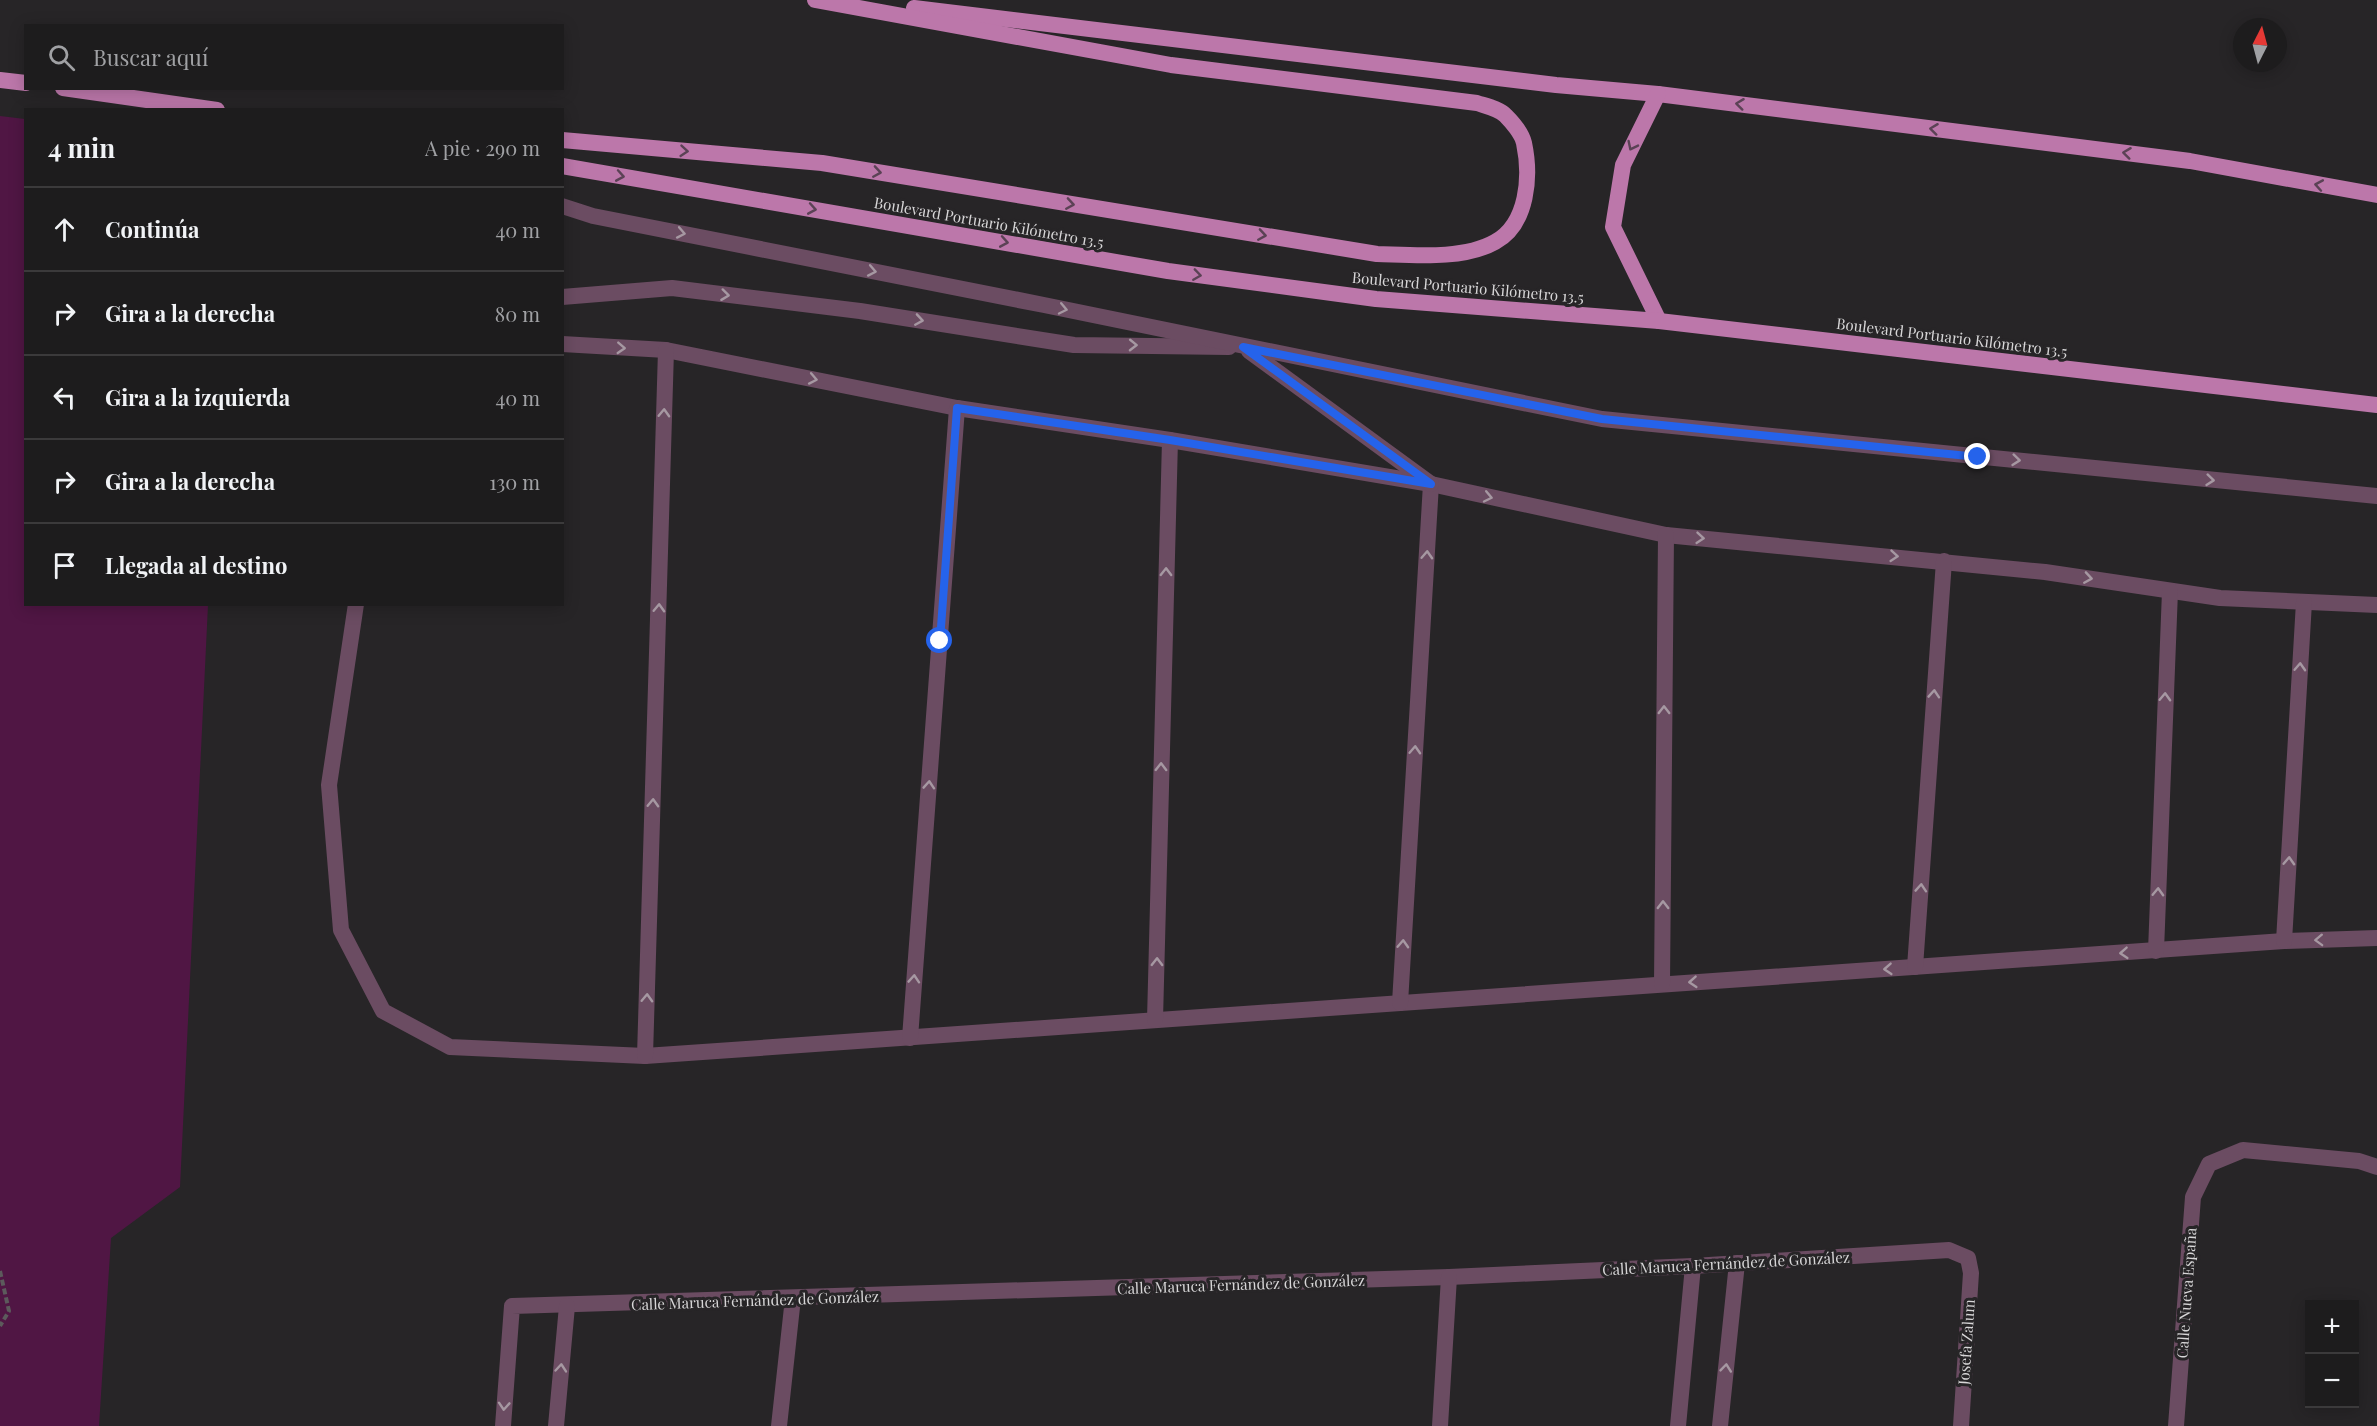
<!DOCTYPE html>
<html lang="es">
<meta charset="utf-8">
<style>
:root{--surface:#1d1c1d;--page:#252526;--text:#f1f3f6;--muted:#a0a1a4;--line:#3b3a3b}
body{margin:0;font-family:"Playfair Display",serif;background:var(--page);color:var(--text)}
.controls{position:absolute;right:18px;bottom:18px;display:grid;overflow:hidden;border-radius:0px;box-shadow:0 3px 15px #0003}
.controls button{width:54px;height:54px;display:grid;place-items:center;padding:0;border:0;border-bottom:2px solid var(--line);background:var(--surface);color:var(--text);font:30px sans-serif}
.compass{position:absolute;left:2233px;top:18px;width:54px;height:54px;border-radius:50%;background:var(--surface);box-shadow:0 3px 15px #0003;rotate:6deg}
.stop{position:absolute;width:18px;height:18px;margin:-14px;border:4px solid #2563eb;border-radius:50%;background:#fff}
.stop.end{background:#2563eb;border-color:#fff;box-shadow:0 2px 6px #0008}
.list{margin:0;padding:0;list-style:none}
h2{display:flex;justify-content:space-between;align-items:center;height:78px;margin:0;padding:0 24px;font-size:26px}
h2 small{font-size:20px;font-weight:400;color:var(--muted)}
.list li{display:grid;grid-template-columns:39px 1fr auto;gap:18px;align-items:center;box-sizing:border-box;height:84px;padding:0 24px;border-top:2px solid var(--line)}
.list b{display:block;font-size:22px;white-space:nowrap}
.list em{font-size:20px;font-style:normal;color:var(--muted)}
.icon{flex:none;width:33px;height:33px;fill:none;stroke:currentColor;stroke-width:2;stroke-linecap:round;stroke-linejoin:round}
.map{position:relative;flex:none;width:2377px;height:1426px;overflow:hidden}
.search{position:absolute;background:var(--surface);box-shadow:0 3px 15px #0003;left:24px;top:24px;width:540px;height:66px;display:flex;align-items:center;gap:15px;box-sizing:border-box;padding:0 21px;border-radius:0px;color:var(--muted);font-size:22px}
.panel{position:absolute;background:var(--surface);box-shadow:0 3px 15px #0003;left:24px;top:108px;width:540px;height:498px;border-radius:0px}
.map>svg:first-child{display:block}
</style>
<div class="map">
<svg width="2377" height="1426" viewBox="0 0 2377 1426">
<rect width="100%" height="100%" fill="#272527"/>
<polygon fill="#501644" points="0,116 25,119 26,604 208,605 180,1187 111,1238 99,1426 0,1426"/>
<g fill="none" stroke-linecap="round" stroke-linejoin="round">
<polyline stroke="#5c5a5c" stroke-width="4" stroke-dasharray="6 3" stroke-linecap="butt" points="0,1271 9,1311 0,1326"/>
<g stroke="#6b4c62" stroke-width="16">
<polyline points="562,297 672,288 860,311 1074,345 1229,347"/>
<polyline points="562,344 666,350 957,408 1170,440 1431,484 1666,535 2045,572 2220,598 2377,605"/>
<polyline points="356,604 329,785 341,930 383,1011 450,1047 645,1056 2284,941 2377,938"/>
<polyline points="2284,941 2304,602"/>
<polyline points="2156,951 2170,591"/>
<polyline points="1915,967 1944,561"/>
<polyline points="1662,984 1666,535"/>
<polyline points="1400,1003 1431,484"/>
<polyline points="1155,1020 1170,440"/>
<polyline points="910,1038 957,408"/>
<polyline points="645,1056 666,350"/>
</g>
<g stroke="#6b4c62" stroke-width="16">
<polyline points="503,1426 512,1306 1449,1277 1693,1266 1949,1250 1968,1258 1971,1273 1961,1426"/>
<polyline points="556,1426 567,1306"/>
<polyline points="779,1426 793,1298"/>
<polyline points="1440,1426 1449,1277"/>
<polyline points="1678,1426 1693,1266"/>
<polyline points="1720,1426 1737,1263"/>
<polyline points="2176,1426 2193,1197 2209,1164 2243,1150 2359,1161 2377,1167"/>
</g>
<g stroke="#6b4c62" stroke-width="16">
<polyline points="562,206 593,216 1044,305 1602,419 2377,496"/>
<polyline points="1249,351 1431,484"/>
</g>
<g stroke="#bc77aa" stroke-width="16">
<polyline points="914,8 1556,85 1658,94 2190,161 2377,195"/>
<polyline points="0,80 26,83"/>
<polyline points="63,88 217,110"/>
<polyline points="1658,94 1623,165 1613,227 1659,321"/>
<path d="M562,140L822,163L1377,254C1413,255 1463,260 1495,242C1528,224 1531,176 1524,143C1522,134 1512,122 1506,116C1500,109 1486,106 1477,103L1171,65L815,0"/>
<polyline points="562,166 1168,271 1376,299 1659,321 2377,405"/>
</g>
</g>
<defs><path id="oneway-chevron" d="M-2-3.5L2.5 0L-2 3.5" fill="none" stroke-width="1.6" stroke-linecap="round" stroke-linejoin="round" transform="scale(1.5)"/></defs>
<g stroke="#5b4255">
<use href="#oneway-chevron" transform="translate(1740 104) rotate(-173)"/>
<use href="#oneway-chevron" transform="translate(1934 129) rotate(-173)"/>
<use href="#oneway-chevron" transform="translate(1632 146) rotate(116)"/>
<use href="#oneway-chevron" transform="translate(684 151) rotate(5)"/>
<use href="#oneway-chevron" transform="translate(2127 153) rotate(-173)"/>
<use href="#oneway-chevron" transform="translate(877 172) rotate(9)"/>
<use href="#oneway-chevron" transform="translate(620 176) rotate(10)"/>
<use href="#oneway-chevron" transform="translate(2319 185) rotate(-170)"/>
<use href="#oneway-chevron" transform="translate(1070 204) rotate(9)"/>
<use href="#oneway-chevron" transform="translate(812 209) rotate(10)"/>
<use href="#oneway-chevron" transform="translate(1262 235) rotate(9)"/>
<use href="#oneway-chevron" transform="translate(1004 242) rotate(10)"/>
<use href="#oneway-chevron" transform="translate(1197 275) rotate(8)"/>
</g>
<g stroke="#a698a2">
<use href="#oneway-chevron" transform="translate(681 233) rotate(11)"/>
<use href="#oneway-chevron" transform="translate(872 271) rotate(11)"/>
<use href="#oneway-chevron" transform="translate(725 295) rotate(7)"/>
<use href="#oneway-chevron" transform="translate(1063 309) rotate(12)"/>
<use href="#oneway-chevron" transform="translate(919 320) rotate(9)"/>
<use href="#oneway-chevron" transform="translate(1133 345) rotate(1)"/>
<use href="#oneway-chevron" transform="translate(621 348) rotate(3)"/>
<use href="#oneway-chevron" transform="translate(813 379) rotate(11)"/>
<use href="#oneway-chevron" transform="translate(664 413) rotate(-88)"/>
<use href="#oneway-chevron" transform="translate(2016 460) rotate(6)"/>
<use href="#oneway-chevron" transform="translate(2210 480) rotate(6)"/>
<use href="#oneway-chevron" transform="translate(1488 497) rotate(12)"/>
<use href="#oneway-chevron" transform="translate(1700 538) rotate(5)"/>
<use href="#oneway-chevron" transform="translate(1427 555) rotate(-87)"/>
<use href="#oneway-chevron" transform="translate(1894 556) rotate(5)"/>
<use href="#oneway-chevron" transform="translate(1166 572) rotate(-89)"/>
<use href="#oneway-chevron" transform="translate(2088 578) rotate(9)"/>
<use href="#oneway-chevron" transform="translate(659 608) rotate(-88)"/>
<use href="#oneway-chevron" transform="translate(2300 667) rotate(-87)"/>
<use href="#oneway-chevron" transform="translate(1934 694) rotate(-86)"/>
<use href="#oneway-chevron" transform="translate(2165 697) rotate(-88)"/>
<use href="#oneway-chevron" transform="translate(1664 710) rotate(-90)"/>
<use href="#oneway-chevron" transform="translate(1415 750) rotate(-87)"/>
<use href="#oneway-chevron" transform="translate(1161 767) rotate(-89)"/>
<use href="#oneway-chevron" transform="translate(929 785) rotate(-86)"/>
<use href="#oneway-chevron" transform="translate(653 803) rotate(-88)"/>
<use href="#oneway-chevron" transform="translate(2289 861) rotate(-87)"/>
<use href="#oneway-chevron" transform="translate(1921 888) rotate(-86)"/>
<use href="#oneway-chevron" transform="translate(2158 892) rotate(-88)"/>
<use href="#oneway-chevron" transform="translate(1663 905) rotate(-90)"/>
<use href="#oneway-chevron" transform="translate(2319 940) rotate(178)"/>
<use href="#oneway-chevron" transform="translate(1403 944) rotate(-87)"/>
<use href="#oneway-chevron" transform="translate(2124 953) rotate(176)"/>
<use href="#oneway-chevron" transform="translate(1157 962) rotate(-89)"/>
<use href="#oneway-chevron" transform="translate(1888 969) rotate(176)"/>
<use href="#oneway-chevron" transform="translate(914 979) rotate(-86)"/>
<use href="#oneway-chevron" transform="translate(1693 982) rotate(176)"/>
<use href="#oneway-chevron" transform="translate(647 998) rotate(-88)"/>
<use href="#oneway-chevron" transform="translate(561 1368) rotate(-85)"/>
<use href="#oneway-chevron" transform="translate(1726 1368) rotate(-84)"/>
<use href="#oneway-chevron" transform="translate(504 1406) rotate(94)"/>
</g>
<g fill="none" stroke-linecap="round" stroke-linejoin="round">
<polyline stroke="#2563eb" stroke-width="8" points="940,641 957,408 1170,440 1431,484 1243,347 1602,419 1978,457"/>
</g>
<g text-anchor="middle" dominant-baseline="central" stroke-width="6" stroke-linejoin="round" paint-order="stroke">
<g font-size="15" fill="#d7d6d7" stroke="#272527">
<text transform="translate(989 222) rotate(10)">Boulevard Portuario Kilómetro 13.5</text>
<text transform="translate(1468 287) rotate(5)">Boulevard Portuario Kilómetro 13.5</text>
<text transform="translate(1952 337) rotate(7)">Boulevard Portuario Kilómetro 13.5</text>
<text transform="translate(1726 1263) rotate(-3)">Calle Maruca Fernández de González</text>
<text transform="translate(1241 1284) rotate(-2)">Calle Maruca Fernández de González</text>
<text transform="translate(2186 1293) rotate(-86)">Calle Nueva España</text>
<text transform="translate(755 1300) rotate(-2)">Calle Maruca Fernández de González</text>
<text transform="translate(1966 1342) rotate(-86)">Josefa Zalum</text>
</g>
</g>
</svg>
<div class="controls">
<button>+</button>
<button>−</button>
</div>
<svg class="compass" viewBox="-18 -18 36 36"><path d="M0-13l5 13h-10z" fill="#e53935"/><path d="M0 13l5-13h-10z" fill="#a0a1a4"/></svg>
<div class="stop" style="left:940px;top:641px"></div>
<div class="stop end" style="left:1978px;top:457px"></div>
<div class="search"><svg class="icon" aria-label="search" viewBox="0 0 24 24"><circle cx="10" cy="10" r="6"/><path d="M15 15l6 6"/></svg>Buscar aquí</div>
<section class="panel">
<h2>4 min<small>A pie · 290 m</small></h2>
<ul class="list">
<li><svg class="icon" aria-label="ahead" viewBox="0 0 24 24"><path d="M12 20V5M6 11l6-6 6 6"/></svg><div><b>Continúa</b></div><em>40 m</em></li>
<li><svg class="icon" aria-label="right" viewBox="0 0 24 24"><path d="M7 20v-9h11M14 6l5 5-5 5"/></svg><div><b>Gira a la derecha</b></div><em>80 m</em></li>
<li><svg class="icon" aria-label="left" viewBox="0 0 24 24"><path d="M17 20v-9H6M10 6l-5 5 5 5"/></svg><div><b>Gira a la izquierda</b></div><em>40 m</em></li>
<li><svg class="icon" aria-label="right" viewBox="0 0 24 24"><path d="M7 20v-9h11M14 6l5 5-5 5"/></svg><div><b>Gira a la derecha</b></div><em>130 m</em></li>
<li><svg class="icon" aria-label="arrive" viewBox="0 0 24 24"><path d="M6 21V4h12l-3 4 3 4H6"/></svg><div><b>Llegada al destino</b></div></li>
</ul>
</section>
</div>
